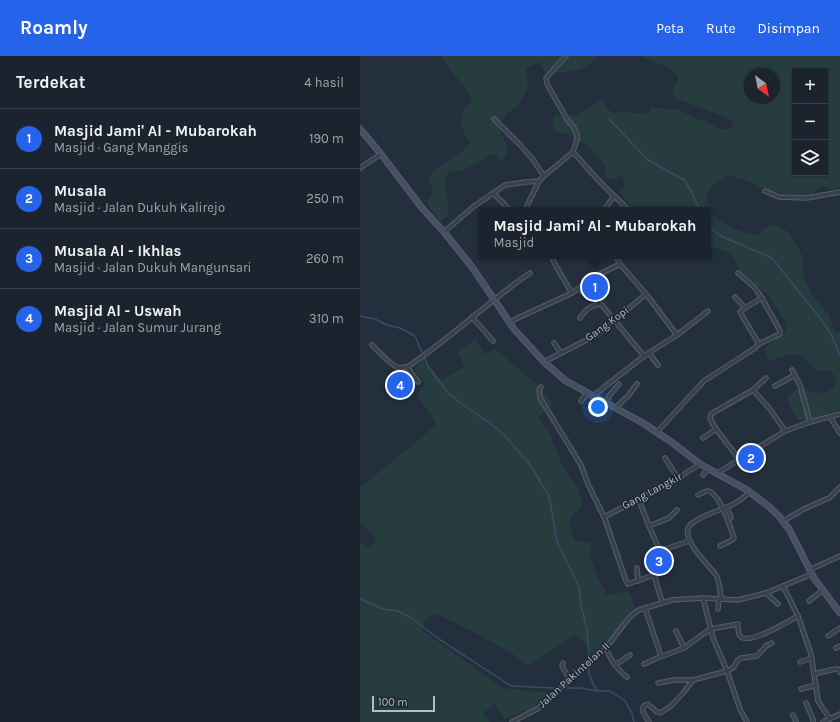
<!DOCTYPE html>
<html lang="id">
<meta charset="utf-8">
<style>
:root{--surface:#1b232e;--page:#242b36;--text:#f1f3f6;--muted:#a0a4aa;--line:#39404a;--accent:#2563eb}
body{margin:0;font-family:Karla,sans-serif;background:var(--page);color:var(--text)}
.controls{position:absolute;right:12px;top:12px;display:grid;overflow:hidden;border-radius:0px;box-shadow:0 1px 3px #0004}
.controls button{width:36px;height:36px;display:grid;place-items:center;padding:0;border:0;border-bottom:1px solid var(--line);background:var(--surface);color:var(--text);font:20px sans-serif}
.compass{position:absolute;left:384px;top:12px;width:36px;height:36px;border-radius:50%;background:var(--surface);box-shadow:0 1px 3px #0004;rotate:147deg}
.scale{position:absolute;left:12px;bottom:10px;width:63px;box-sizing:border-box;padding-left:4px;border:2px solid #b4bcc9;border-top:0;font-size:11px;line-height:14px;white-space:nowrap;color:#b4bcc9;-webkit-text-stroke:3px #1d2633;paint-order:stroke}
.you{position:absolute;left:238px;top:351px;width:14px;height:14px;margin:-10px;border:3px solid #fff;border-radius:50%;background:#1a73e8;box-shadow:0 0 0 6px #1a73e833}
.badge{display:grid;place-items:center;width:26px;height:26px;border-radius:50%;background:var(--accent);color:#fff;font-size:13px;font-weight:700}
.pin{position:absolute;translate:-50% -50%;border:2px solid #fff;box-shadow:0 1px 4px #0006}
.popup{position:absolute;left:119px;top:151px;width:232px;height:52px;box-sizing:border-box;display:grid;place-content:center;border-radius:0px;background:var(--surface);filter:drop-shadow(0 1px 3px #0005);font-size:13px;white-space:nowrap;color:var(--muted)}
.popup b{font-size:15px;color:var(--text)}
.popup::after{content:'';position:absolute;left:50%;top:100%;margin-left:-8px;border:8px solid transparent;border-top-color:var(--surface)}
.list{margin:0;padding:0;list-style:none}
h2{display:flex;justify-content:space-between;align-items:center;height:52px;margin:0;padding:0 16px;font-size:17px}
h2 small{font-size:13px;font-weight:400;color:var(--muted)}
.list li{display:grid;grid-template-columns:26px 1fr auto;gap:12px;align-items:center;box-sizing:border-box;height:60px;padding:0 16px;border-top:1px solid var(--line)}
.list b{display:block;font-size:15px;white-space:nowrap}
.list p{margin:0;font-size:13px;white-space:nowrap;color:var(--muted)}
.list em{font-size:13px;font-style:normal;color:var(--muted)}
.icon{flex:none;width:22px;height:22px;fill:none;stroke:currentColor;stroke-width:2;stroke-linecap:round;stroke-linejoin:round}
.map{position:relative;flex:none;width:480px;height:666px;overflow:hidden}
header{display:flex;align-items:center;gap:24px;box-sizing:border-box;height:56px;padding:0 20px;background:var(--accent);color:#fff}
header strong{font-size:19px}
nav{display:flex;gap:22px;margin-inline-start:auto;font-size:14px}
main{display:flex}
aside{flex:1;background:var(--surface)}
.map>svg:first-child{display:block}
</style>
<header>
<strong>Roamly</strong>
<nav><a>Peta</a><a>Rute</a><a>Disimpan</a></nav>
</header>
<main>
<aside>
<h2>Terdekat<small>4 hasil</small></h2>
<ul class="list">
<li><span class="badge">1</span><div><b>Masjid Jami' Al - Mubarokah</b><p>Masjid · Gang Manggis</p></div><em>190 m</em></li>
<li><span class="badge">2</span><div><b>Musala</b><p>Masjid · Jalan Dukuh Kalirejo</p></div><em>250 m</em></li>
<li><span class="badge">3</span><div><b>Musala Al - Ikhlas</b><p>Masjid · Jalan Dukuh Mangunsari</p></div><em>260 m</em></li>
<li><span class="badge">4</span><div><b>Masjid Al - Uswah</b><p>Masjid · Jalan Sumur Jurang</p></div><em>310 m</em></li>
</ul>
</aside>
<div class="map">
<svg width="480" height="666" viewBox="0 0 480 666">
<rect width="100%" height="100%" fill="#242f3e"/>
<g fill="#263c3f" fill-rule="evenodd">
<path d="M81,0H237L233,5L227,10L220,14L198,17L185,16L179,6L168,11L166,15L168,32L166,35L158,50L147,57L138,71C141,78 151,93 146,100C145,101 142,103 141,104L136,99L131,98L103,115H96L90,116L85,122L84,125L88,144V160L80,166L68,149V145L73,134L69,123L72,115L101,96L110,87C103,76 96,64 106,52C109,48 111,46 112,42Z"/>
<path d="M279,0H480V131L470,134L465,130L457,133L455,136L452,138L448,139L430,138L409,135L387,125L369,119C361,124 349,130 347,139C346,145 350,153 352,159C357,162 362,167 368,170C375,173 389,178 397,179L406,171L416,169L430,177L444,203L442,214L444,222L454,242L462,251L468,257L472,269L476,276L480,277V354L461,360L440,365C435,359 427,349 427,341C431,338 437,332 443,332C447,332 449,335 452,336C460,338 474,336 476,327C476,324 476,323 475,321C470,311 465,315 456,314C452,311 449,306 445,302C435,293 421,302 410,305C406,301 405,298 406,291L425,276L426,273V266L407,238L380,215L374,201L364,194L348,190V154H273L259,135L266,129L262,119C253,123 251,126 244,117L245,110L242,106L229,91L208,78L194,75L192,67L194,60L198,59H217L241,44L245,46C246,56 256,59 264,55C273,58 281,59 290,55L292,51L320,54L334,62L346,65L356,71L364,74L372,71L373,67L372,64L315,42L313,39L312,34L318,24V20L308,11ZM435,15H465V117H435ZM390,18H414V42H390Z"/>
<polygon points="115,283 125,298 135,293 183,334 193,348 178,361 189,376 201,407 218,432 223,448 209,464 214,485 231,487 230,501 238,522 247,539 269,535 277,555 234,600 224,586 216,579 207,584 168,610 150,596 117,578 75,557 65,564 62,574 108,607 142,632 190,637 182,648 145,663 135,648 123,657 130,666 0,666 0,487 8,493 17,483 0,466 0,432 76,369 74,363 57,339 65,328 54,312 64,303 81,324 105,311 97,295 107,290"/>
</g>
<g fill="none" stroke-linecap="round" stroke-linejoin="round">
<g stroke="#394c67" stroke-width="1.5">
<polyline points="249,63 288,104 324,124 330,133 340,154"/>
<polyline points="348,171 363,181 412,202 459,261 471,278 480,299"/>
<polyline points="0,260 15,263 27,269 40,272 55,280 69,312 89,338 102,348 135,371 147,382 167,405 175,417 188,438 190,445 197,486 219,531 221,549 227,574 229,600 229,618 233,628 238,635"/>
<polyline points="0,543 23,553 38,555 51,562 79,583 151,630 194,632 220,632 238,635 250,635 265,645 272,657 274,666"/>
</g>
<g stroke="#565f6c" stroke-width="5.5">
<g id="street">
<polyline points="134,63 160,89 171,101 184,120"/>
<path d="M213,96C224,108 234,120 245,131C253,139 261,146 268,154"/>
<polyline points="0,112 21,98"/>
<polyline points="405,135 419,141 447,142 480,136"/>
<polyline points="133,137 150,154"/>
<polyline points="165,154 179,125"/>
<polyline points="244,154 254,140"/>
<polyline points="84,176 113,151 145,129 167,126 179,125 184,120 213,96 217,84 217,78 214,72 207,63 187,28 186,22 206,0"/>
<polyline points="191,200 197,212 212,237"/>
<polyline points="256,200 260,208 286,238 317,279"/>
<polyline points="218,233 233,241 241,248 284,300"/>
<polyline points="375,241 385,252"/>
<polyline points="112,261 133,285"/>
<path d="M220,262C227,252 230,250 241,248"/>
<polyline points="149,266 212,237 218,233 234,221 260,208"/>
<polyline points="194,287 201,297"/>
<polyline points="399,288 420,278 420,275 402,242"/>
<path d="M12,289C18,295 30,308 37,311C40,312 44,311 47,311C90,283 127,246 170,217"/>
<polyline points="289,297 298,309"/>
<polyline points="184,306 238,278 255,264 286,238"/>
<polyline points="47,311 58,326"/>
<polyline points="432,314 440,329 450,366"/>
<polyline points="415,330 435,319"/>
<polyline points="181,331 179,334 180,342 221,409 228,428 245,463 266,525 268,528 294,519"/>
<polyline points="393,334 406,322"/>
<polyline points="233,340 284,300 317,279 348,255"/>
<polyline points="221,345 227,337"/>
<polyline points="246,347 249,340 259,328"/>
<polyline points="255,352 268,340 277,328"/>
<polyline points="470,361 480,377"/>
<polyline points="297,376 344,325 395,292 399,288 380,256 385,252 402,242 394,231 378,217"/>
<polyline points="343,382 356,373"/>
<polyline points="305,402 318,422"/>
<polyline points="379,403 356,373 350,363 351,358 393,334 410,353 425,375"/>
<polyline points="356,418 425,375 450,366 480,358"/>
<polyline points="343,419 348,413"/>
<path d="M338,439C341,438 346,434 349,435C360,439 371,472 374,482L372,484L360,490"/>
<polyline points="279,444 289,470 300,495"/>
<polyline points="367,451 371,462"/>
<polyline points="244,461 312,426 340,408"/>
<polyline points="423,465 444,453 469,442 480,431"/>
<polyline points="289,470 309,462 317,454"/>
<polyline points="277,512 278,525"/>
<polyline points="449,514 480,500"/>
<polyline points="423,530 438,560 451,598 458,645 470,663"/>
<polyline points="406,537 418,548"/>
<polyline points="343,542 353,582 367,615 380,653 387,666"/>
<path d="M361,543C360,535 360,526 356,519C349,509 317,481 331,468C341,460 355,456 367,451C376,448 383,442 390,436"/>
<polyline points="449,545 463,534"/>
<polyline points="302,546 294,519 305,515 306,513 300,495 329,485"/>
<polyline points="285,552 301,600"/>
<polyline points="358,553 359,543"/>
<polyline points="316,575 324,592"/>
<polyline points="468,580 480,572"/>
<path d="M246,592C251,605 256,612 267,621"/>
<polyline points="476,592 480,590"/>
<polyline points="440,606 452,602"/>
<polyline points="203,607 202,610 210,624"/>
<path d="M284,608L295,603L324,592L350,573L367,570L378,568C378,571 378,578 380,580C389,590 429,565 438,560"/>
<polyline points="255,609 270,599"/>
<polyline points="454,618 475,613 478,613 480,616"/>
<polyline points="298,627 314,624 333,624"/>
<polyline points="441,633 456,629"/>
<polyline points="446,647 453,663 453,666"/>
<polyline points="433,659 436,666"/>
<polyline points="152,666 179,652 197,635 217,618 226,608 246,592 265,567 272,559 279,554 312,544 343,542 378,544 406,537 452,518"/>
<polyline points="289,666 283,656 283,651 285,649 288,648 297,656 300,657 311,650 323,637 333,624 367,615 373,612 378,604 381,602 397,600 406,590 412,587"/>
<polyline points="463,666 480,658"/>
</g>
</g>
<g stroke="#565f6c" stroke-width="7">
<polyline id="secondary" points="0,73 21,98 62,152 84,176 112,211 154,273 184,306 206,325 283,367 310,385 340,408 387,434 407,449 418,459 429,473 454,522 480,557"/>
</g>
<use href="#street" stroke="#38414e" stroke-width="3.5"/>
<use href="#secondary" stroke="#465061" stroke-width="5"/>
</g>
<g text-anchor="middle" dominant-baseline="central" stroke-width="3" stroke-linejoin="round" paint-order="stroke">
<g font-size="11" fill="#b4bcc9" stroke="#1d2633">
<text transform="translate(247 268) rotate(-36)">Gang Kopi</text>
<text transform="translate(292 435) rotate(-28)">Gang Langkir</text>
<text transform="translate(214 619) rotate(-42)">Jalan Pakintelan II</text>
</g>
</g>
</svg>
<div class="controls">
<button>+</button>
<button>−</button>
<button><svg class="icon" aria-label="layers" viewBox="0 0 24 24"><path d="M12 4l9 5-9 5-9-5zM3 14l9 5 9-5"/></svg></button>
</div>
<svg class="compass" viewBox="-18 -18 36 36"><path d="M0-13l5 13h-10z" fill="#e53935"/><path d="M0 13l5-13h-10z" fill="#a0a4aa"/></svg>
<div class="scale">100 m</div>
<div class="you"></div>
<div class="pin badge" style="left:235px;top:231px">1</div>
<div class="popup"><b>Masjid Jami' Al - Mubarokah</b>Masjid</div>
<div class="pin badge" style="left:391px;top:402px">2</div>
<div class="pin badge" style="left:299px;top:505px">3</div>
<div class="pin badge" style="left:40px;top:329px">4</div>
</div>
</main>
